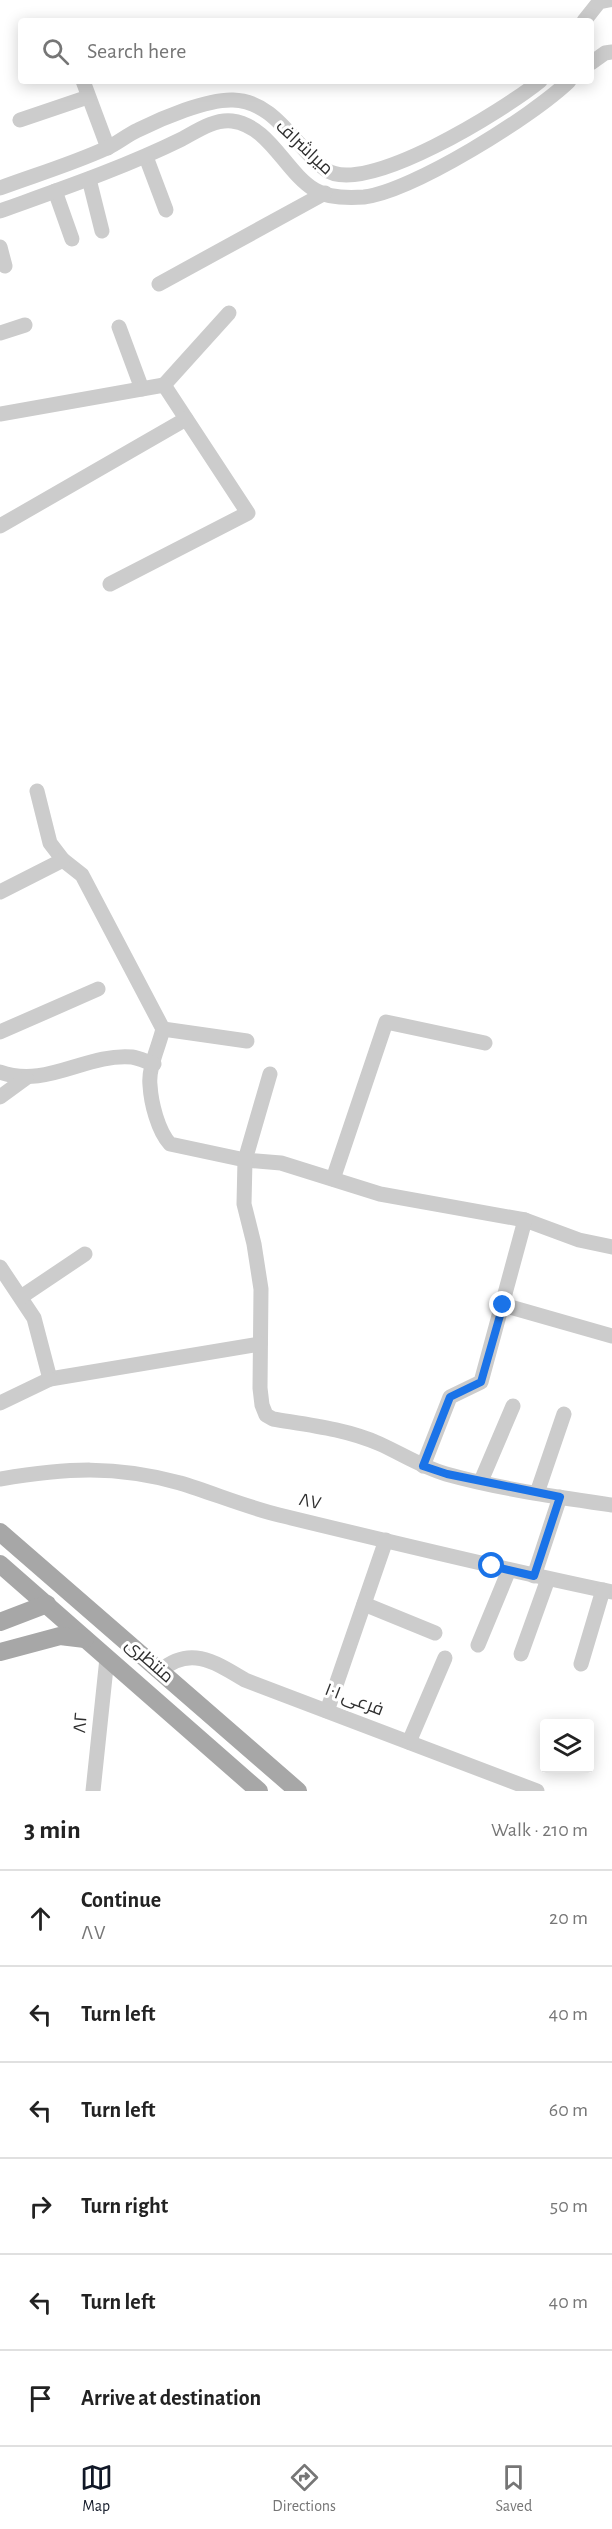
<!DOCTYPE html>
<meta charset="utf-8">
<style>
:root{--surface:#fff;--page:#f2f2f2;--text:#222;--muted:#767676;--line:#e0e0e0;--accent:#111827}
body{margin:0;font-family:"Alegreya Sans",Cairo,sans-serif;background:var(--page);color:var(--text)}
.controls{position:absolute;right:18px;bottom:18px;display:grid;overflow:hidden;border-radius:6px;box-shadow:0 3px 15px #0003}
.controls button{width:54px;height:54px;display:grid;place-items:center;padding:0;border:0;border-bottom:2px solid var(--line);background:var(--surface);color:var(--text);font:30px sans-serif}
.stop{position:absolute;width:18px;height:18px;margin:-14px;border:4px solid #1a73e8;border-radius:50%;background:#fff}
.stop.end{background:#1a73e8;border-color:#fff;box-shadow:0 2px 6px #0008}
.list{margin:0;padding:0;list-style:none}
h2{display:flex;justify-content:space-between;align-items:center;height:78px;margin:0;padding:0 24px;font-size:26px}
h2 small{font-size:20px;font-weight:400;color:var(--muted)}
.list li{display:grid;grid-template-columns:39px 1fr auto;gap:18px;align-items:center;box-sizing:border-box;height:96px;padding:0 24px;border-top:2px solid var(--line)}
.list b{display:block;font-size:22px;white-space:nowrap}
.list p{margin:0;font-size:20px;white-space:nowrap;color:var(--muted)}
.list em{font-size:20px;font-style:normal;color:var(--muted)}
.icon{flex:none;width:33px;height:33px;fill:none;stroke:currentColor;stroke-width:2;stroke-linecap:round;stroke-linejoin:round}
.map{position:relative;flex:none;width:612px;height:1791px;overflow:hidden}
.search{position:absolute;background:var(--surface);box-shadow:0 3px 15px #0003;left:18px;right:18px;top:18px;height:66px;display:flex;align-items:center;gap:15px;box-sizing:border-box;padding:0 21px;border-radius:6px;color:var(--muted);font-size:22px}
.sheet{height:654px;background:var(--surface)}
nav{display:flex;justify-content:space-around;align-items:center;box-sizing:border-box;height:84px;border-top:2px solid var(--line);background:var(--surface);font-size:16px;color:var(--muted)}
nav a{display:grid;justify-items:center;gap:3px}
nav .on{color:var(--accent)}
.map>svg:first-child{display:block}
</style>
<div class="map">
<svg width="612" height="1791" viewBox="0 0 612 1791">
<rect width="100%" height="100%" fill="#fff"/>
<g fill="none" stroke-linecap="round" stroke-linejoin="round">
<g stroke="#ccc" stroke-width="15">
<polyline points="584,21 599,2 609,0"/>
<polyline points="591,63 605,53 612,52"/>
<polyline points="83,81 108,148"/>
<polyline points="20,120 88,97"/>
<polyline points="146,157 166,210"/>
<polyline points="89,179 102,231"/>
<path d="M0,188C35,175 72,164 107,148C118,143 127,135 138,130C162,118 207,99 233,100C275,101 295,147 325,169C363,199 507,108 540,81"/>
<polyline points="55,191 72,239"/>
<path d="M0,211C61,189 123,168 182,139C197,131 214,119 232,121C270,126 285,172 315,190C328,198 349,198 364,197C413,191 533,116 569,81"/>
<polyline points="0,247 5,266"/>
<polyline points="159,284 325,193"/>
<polyline points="119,327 142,389"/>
<polyline points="0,333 25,325"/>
<polyline points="164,385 229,313"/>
<polyline points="0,414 164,385 248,513 110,584"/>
<polyline points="0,526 186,419"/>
<path d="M37,791L50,843L63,860L82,875L163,1029C159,1046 148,1068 150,1085C151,1103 158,1131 170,1144L245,1160L281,1163L380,1194L525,1220L579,1240L612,1247"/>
<polyline points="0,892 63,860"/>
<polyline points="163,1029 247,1041"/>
<polyline points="0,1032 98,989"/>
<path d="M0,1072C46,1089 86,1053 132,1057C139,1058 147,1062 154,1064"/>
<path d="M270,1074L245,1160L244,1204L254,1244L261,1289L260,1388L262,1405L266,1415L273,1419C309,1425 346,1429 380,1444C402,1454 422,1467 446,1474C500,1489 557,1497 612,1505"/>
<polyline points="0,1097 26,1078"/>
<polyline points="333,1179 386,1022 485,1043"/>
<polyline points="0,1267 34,1318 50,1379 260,1344"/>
<polyline points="21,1297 85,1254"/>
<polyline points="503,1305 612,1336"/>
<polyline points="0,1403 50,1379"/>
<polyline points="423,1466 450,1397 481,1382 525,1220"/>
<path d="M0,1479C66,1468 115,1465 180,1483C213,1493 246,1507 279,1515C390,1542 501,1569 612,1592"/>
<polyline points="481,1481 513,1406"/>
<polyline points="537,1493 564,1414"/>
<polyline points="534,1576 560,1497"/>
<polyline points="364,1604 435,1633"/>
<polyline points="478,1645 509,1570"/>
<polyline points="521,1654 548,1579"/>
<polyline points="581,1664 603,1590"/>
<path d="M160,1671C190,1645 215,1662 245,1680L537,1791"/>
<polyline points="327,1711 386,1540"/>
<polyline points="409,1742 445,1658"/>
<polyline points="93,1791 107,1658"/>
</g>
<g stroke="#a7a7a7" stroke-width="18">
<polyline points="0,1532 298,1791"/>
<polyline points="0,1564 259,1791"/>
<polyline points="0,1622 47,1604"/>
<polyline points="0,1652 60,1636 85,1639"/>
</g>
</g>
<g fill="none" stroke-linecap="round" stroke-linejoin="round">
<polyline stroke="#1a73e8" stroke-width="8" points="492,1566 534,1576 560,1497 447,1474 423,1466 450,1397 481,1382 503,1305"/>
</g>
<g text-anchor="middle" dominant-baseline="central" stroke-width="6" stroke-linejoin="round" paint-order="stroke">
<g font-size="18" fill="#2f2f2f" stroke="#fff">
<text transform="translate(304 148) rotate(43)">میراشراف</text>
<text transform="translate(310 1502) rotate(12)">۸۷</text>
<text transform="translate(149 1661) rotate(41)">منتظری</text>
<text transform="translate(354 1700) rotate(21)">فرعی ۱۰۱</text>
<text transform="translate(81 1723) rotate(-85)">۸۲</text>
</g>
</g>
</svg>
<div class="controls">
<button><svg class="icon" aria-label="layers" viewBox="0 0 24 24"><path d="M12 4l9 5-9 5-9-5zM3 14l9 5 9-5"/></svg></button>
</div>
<div class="stop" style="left:492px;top:1566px"></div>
<div class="stop end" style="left:503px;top:1305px"></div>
<div class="search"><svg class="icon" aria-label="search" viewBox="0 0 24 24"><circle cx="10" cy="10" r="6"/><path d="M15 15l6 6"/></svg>Search here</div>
</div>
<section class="sheet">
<h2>3 min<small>Walk · 210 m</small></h2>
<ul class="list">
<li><svg class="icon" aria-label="ahead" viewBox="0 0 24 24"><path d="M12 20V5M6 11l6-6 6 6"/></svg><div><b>Continue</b><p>۸۷</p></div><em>20 m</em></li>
<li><svg class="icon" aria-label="left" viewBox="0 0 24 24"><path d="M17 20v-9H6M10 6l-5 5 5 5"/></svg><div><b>Turn left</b></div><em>40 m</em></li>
<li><svg class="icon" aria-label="left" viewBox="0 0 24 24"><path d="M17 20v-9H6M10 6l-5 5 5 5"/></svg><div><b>Turn left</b></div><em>60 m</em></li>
<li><svg class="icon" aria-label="right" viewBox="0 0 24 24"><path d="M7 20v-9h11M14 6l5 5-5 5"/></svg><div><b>Turn right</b></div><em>50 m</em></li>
<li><svg class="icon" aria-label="left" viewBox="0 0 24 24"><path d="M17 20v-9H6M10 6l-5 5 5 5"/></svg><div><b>Turn left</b></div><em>40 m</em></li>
<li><svg class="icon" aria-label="arrive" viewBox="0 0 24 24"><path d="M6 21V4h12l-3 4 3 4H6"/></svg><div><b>Arrive at destination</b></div></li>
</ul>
</section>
<nav>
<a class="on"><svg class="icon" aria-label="map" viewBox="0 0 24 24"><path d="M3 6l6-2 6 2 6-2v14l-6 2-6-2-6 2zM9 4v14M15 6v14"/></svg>Map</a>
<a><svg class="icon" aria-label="directions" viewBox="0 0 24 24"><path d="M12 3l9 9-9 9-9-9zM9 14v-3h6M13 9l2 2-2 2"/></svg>Directions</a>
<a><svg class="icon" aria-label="saved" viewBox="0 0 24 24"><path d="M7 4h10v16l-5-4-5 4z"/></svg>Saved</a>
</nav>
